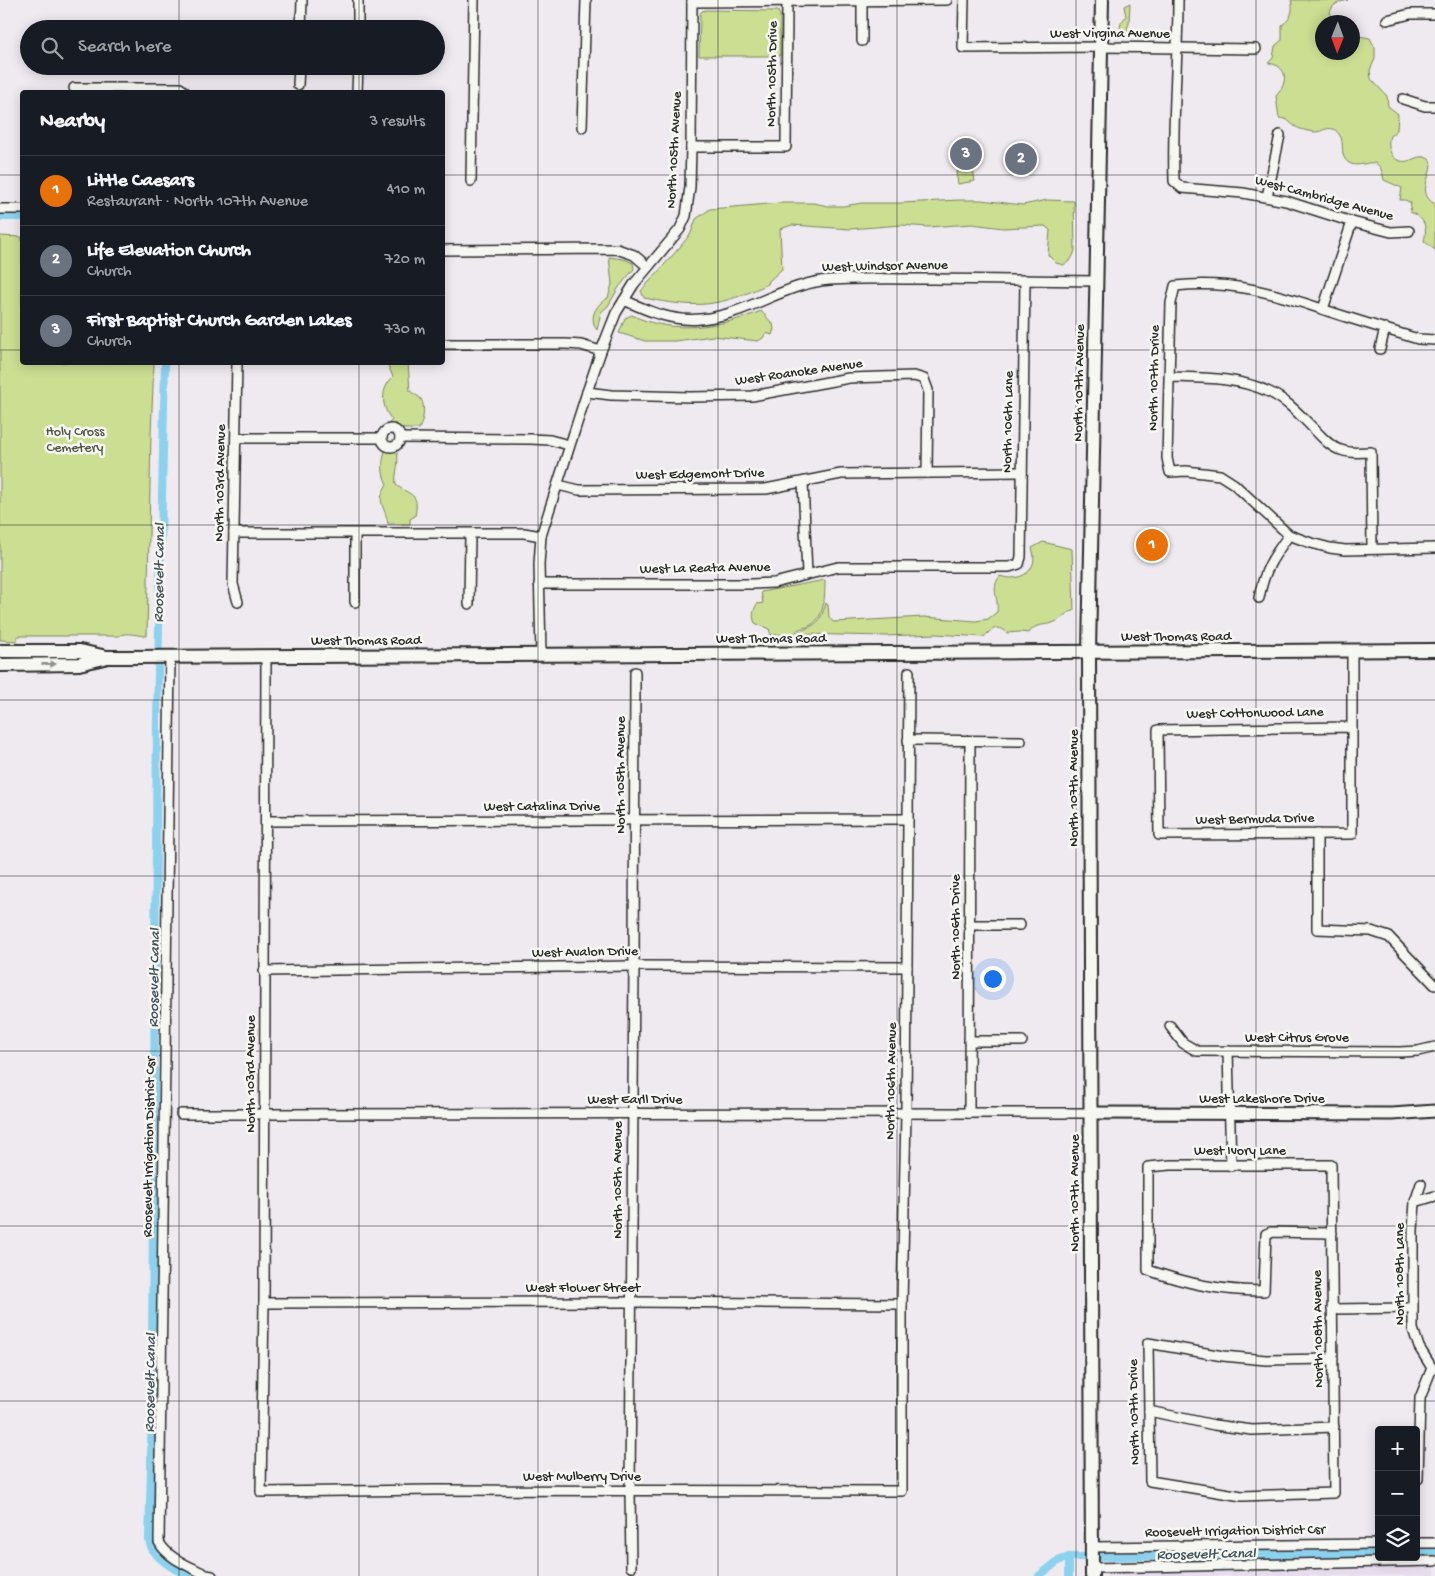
<!DOCTYPE html>
<meta charset="utf-8">
<style>
:root{--surface:#171b24;--page:#20242c;--text:#f1f3f6;--muted:#9ea1a6;--line:#363941;--accent:#c8321e}
body{margin:0;font-family:"Gochi Hand",sans-serif;background:var(--page);color:var(--text)}
.controls{position:absolute;right:15px;bottom:15px;display:grid;overflow:hidden;border-radius:5px;box-shadow:0 2px 12px #0003}
.controls button{width:45px;height:45px;display:grid;place-items:center;padding:0;border:0;border-bottom:1px solid var(--line);background:var(--surface);color:var(--text);font:25px sans-serif}
.compass{position:absolute;left:1315px;top:15px;width:45px;height:45px;border-radius:50%;background:var(--surface);box-shadow:0 2px 12px #0003;rotate:181deg}
.you{position:absolute;left:992px;top:978px;width:18px;height:18px;margin:-12px;border:4px solid #fff;border-radius:50%;background:#1a73e8;box-shadow:0 0 0 8px #1a73e833}
.badge{display:grid;place-items:center;width:32px;height:32px;border-radius:50%;background:var(--accent);color:#fff;font-size:16px;font-weight:700}
.pin{position:absolute;translate:-50% -50%;border:2px solid #fff;box-shadow:0 1px 5px #0006}
.list{margin:0;padding:0;list-style:none}
h2{display:flex;justify-content:space-between;align-items:center;height:65px;margin:0;padding:0 20px;font-size:21px}
h2 small{font-size:16px;font-weight:400;color:var(--muted)}
.list li{display:grid;grid-template-columns:32px 1fr auto;gap:15px;align-items:center;box-sizing:border-box;height:70px;padding:0 20px;border-top:1px solid var(--line)}
.list b{display:block;font-size:19px;white-space:nowrap}
.list p{margin:0;font-size:16px;white-space:nowrap;color:var(--muted)}
.list em{font-size:16px;font-style:normal;color:var(--muted)}
.icon{flex:none;width:28px;height:28px;fill:none;stroke:currentColor;stroke-width:2;stroke-linecap:round;stroke-linejoin:round}
.map{position:relative;flex:none;width:1435px;height:1576px;overflow:hidden}
.search{position:absolute;background:var(--surface);box-shadow:0 2px 12px #0003;left:20px;top:20px;width:425px;height:55px;display:flex;align-items:center;gap:12px;box-sizing:border-box;padding:0 18px;border-radius:28px;color:var(--muted);font-size:19px}
.panel{position:absolute;background:var(--surface);box-shadow:0 2px 12px #0003;left:20px;top:90px;width:425px;height:275px;border-radius:5px}
.map>svg:first-child{display:block}
</style>
<div class="map">
<svg width="1435" height="1576" viewBox="0 0 1435 1576">
<rect width="100%" height="100%" fill="#efeaf0"/>
<filter id="ink" filterUnits="userSpaceOnUse"><feTurbulence type="fractalNoise" baseFrequency=".02" numOctaves="2"/><feDisplacementMap in="SourceGraphic" scale="10" xChannelSelector="R" yChannelSelector="G"/><feConvolveMatrix kernelMatrix="1 2 1 2 8 2 1 2 1" color-interpolation-filters="sRGB"/></filter>
<g filter="url(#ink)">
<polygon fill="#e7dcee" points="1435,1564 1435,1576 1105,1576 1105,1570"/>
<g fill="#cbde92" stroke="#7b845e">
<path d="M1291,0H1348C1341,2 1332,3 1330,13L1337,22H1322V52H1352L1353,35L1370,38L1375,48V59L1370,70L1371,79L1387,96L1388,106L1398,114L1397,130L1390,136C1386,148 1392,164 1408,161C1415,159 1422,153 1430,160C1435,174 1414,192 1435,204V250L1424,241C1428,226 1424,218 1410,212L1411,203L1405,200H1400L1402,188L1384,180C1379,149 1363,171 1349,163C1338,156 1346,143 1339,134C1331,123 1323,132 1315,132C1311,132 1299,129 1296,127C1288,122 1290,119 1279,118L1276,96C1288,83 1289,66 1268,63L1273,58L1275,46L1282,40V25C1291,19 1294,11 1291,0Z"/>
<polygon points="1130,3 1129,24 1127,28 1131,35 1122,33 1120,28 1121,23 1126,16 1124,6"/>
<polygon points="706,10 778,11 780,16 780,56 699,56 700,14 702,11"/>
<polygon points="973,170 975,181 958,184 956,172"/>
<path d="M959,200H981L1023,205L1047,200L1074,201L1075,250C1073,258 1070,262 1063,265L1056,263L1048,255L1050,230L1045,226L1003,228L972,224L928,227L901,225L850,229L792,225L780,229L782,269L769,281L768,284C719,307 698,309 644,298L641,291L680,247L691,233L696,219L710,209L780,203H814L828,206H843L862,203H902Z"/>
<path d="M0,236L22,237V362L154,363L151,433L147,636C138,636 126,631 119,636H17V641L0,640Z"/>
<path d="M609,257L623,259L633,263L634,269L619,287L608,306L601,312L597,330C588,318 596,304 608,298L612,284Z"/>
<path d="M761,311L773,324L774,329L772,335L766,333L763,338L758,341L713,336L675,341H645L619,333L625,318L632,315C671,335 722,327 761,311Z"/>
<path d="M387,363H408L410,391C413,394 419,396 421,399C426,408 423,421 419,429H405L386,426L392,420C381,407 380,389 393,377Z"/>
<path d="M396,450C401,462 394,473 396,485C410,496 420,492 415,516L410,519V524H388C385,504 375,504 387,484C381,473 382,462 385,451Z"/>
<path d="M1043,542L1072,549L1074,611C1066,612 1064,617 1057,621C1047,627 1035,622 1029,633L1020,632L1007,633C999,624 991,629 984,637L936,634L886,636L796,634L798,632C817,624 819,625 826,603L828,605L829,617L833,622L924,617L976,621L988,619L997,612C999,597 990,589 1000,576C1021,583 1040,570 1032,548Z"/>
<path d="M825,580C825,594 825,617 811,625C804,629 798,627 794,634L771,635L769,629L755,623C752,616 753,611 757,604L763,603L761,592Z"/>
</g>
<g fill="none" stroke-linecap="round" stroke-linejoin="round">
<g stroke="#8cd1ed" stroke-width="8">
<polyline points="0,217 22,217"/>
<path d="M165,362L157,717L151,1469L149,1540C151,1557 174,1569 188,1576"/>
<polyline points="1416,1552 1435,1551"/>
<polyline points="1069,1557 1069,1576"/>
<polyline points="1039,1576 1058,1561 1069,1557 1276,1555 1379,1553"/>
</g>
<g stroke="#2b2b2b" stroke-width="12">
<g id="minor">
<polyline points="964,0 963,48 1101,47 1256,49"/>
<path d="M1178,0C1178,60 1172,121 1174,181L1182,188L1243,193L1286,201L1352,222L1391,232L1409,231"/>
<polyline points="692,2 947,0"/>
<polyline points="1387,20 1410,14 1435,14"/>
<polyline points="301,29 302,0"/>
<polyline points="358,29 358,0"/>
<polyline points="862,41 862,1"/>
<polyline points="298,85 299,66"/>
<polyline points="74,88 180,88 185,92"/>
<polyline points="357,92 358,66"/>
<polyline points="1403,99 1425,106 1435,106"/>
<polyline points="582,127 586,0"/>
<polyline points="691,147 786,147 787,2"/>
<polyline points="471,181 474,0"/>
<polyline points="1267,197 1280,135"/>
<polyline points="0,209 22,209"/>
<polyline points="442,250 617,249 634,255 648,267"/>
<path d="M624,300C648,311 673,322 700,319C746,316 784,283 830,280C864,278 899,279 933,279C987,280 1042,280 1096,281"/>
<polyline points="1323,309 1352,222"/>
<path d="M1435,340L1418,339C1386,329 1354,320 1322,309C1271,292 1229,280 1175,286L1171,303L1167,458L1170,472L1186,471L1220,475L1234,484L1289,535L1311,543L1330,548L1345,550L1435,548"/>
<polyline points="442,344 566,344 581,345 601,351"/>
<polyline points="1380,349 1385,328"/>
<polyline points="237,362 233,584 238,602"/>
<path d="M1170,377C1203,378 1236,377 1267,391C1286,399 1300,415 1314,429C1322,437 1330,447 1341,450C1351,454 1361,452 1371,452L1372,548"/>
<polyline points="587,392 611,395 690,397 752,396 849,378 914,376 924,379 928,390 927,473"/>
<circle cx="391" cy="438" r="9"/>
<polyline points="236,438 381,438"/>
<polyline points="400,438 531,439 550,440 569,445"/>
<polyline points="803,482 807,574"/>
<polyline points="558,485 579,490 766,489 841,474 1022,472"/>
<polyline points="234,533 524,533 541,536"/>
<polyline points="539,584 752,584 774,583 838,567 1009,567 1019,564 1021,557 1025,280"/>
<path d="M1259,598C1264,570 1273,557 1289,535"/>
<polyline points="355,602 355,534"/>
<polyline points="469,604 470,534"/>
<polyline points="1352,651 1352,834 1159,835 1158,730 1352,727"/>
<polyline points="541,655 539,564 541,536 587,392 601,351 616,313 634,284 680,229 686,216 690,187 691,147 692,0"/>
<polyline points="266,656 264,1303 261,1492 435,1490 902,1491 902,1304 906,1113 909,672"/>
<path d="M170,657L159,1542C168,1559 190,1566 206,1575L212,1576"/>
<polyline points="908,740 1021,741"/>
<polyline points="266,821 908,819"/>
<polyline points="1317,834 1317,929 1371,931 1389,937 1435,985"/>
<polyline points="969,925 1020,925"/>
<polyline points="264,971 634,966 907,967"/>
<polyline points="1170,1026 1183,1043 1197,1051 1400,1052 1418,1051 1435,1047"/>
<polyline points="969,1041 1022,1041"/>
<polyline points="1228,1051 1231,1166"/>
<polyline points="969,1113 970,741"/>
<polyline points="181,1114 1090,1113"/>
<polyline points="1415,1202 1435,1196"/>
<path d="M1332,1233L1271,1232L1266,1234L1264,1291C1222,1291 1188,1284 1148,1270V1167L1170,1165H1331C1332,1274 1333,1384 1334,1493L1242,1496L1150,1481L1148,1343L1223,1356L1266,1360L1333,1359"/>
<polyline points="264,1303 632,1302 902,1304"/>
<polyline points="1332,1309 1412,1308"/>
<polyline points="1149,1411 1214,1425 1252,1430 1334,1427"/>
<polyline points="1418,1479 1420,1398 1432,1368 1419,1347 1413,1329 1413,1230 1415,1202 1421,1184"/>
<polyline points="1416,1543 1435,1543"/>
<polyline points="1092,1547 1379,1544"/>
<polyline points="631,1567 630,1491 634,966 635,672"/>
<polyline points="1092,1568 1435,1561"/>
</g>
</g>
<g stroke="#2b2b2b" stroke-width="15">
<polyline id="tertiary" points="1090,1113 1392,1114 1435,1111"/>
</g>
<g stroke="#2b2b2b" stroke-width="16">
<g id="secondary">
<polyline points="0,651 80,651 107,657 127,657 1435,650"/>
<polyline points="0,665 79,664 104,658"/>
<polyline points="1092,1576 1089,652 1102,0"/>
</g>
</g>
<use href="#minor" stroke="#f6f6f2" stroke-width="9"/>
<use href="#tertiary" stroke="#f6f6f2" stroke-width="11"/>
<use href="#secondary" stroke="#f6f6f2" stroke-width="12"/>
</g>
<defs><path id="oneway-solid" d="M-6-.8H1V-3.2L6.5 0L1 3.2V.8H-6Z" transform="scale(1.25)"/></defs>
<use fill="#90908e" href="#oneway-solid" transform="translate(49 664)"/>
</g>
<path fill="none" stroke="#2b2b2b" stroke-width="1" stroke-opacity="0.55" d="M179,0V29M359,0V29M538,0V1576M718,0V1576M897,0V1576M1076,0V1576M1256,0V1576M179,66V92M359,66V92M0,175H22M442,175H1435M0,350H22M442,350H1435M179,362V1576M359,362V1576M0,525H1435M0,700H1435M0,876H1435M0,1051H1435M0,1226H1435M0,1401H1435"/>
<g text-anchor="middle" dominant-baseline="central" stroke-width="5" stroke-linejoin="round" paint-order="stroke">
<g font-size="14" fill="#2b2b2b" stroke="#f6f6f2">
<text x="1110" y="34">West Virgina Avenue</text>
<text transform="translate(773 74) rotate(-89)">North 105th Drive</text>
<text transform="translate(675 150) rotate(-87)">North 105th Avenue</text>
<text transform="translate(1324 199) rotate(15)">West Cambridge Avenue</text>
<text transform="translate(885 267) rotate(-1)">West Windsor Avenue</text>
<text transform="translate(799 373) rotate(-8)">West Roanoke Avenue</text>
<text transform="translate(1155 378) rotate(-89)">North 107th Drive</text>
<text transform="translate(1080 383) rotate(-89)">North 107th Avenue</text>
<text transform="translate(1009 422) rotate(-89)">North 106th Lane</text>
<text transform="translate(700 475) rotate(-1)">West Edgemont Drive</text>
<text transform="translate(221 483) rotate(-89)">North 103rd Avenue</text>
<text transform="translate(705 569) rotate(-1)">West La Reata Avenue</text>
<text x="1176" y="637">West Thomas Road</text>
<text x="771" y="639">West Thomas Road</text>
<text x="366" y="641">West Thomas Road</text>
<text transform="translate(1255 714) rotate(-1)">West Cottonwood Lane</text>
<text transform="translate(621 775) rotate(-90)">North 105th Avenue</text>
<text transform="translate(1074 788) rotate(-90)">North 107th Avenue</text>
<text x="542" y="807">West Catalina Drive</text>
<text transform="translate(1255 820) rotate(-1)">West Bermuda Drive</text>
<text transform="translate(956 927) rotate(-90)">North 106th Drive</text>
<text transform="translate(585 953) rotate(-1)">West Avalon Drive</text>
<text x="1297" y="1038">West Citrus Grove</text>
<text transform="translate(251 1074) rotate(-90)">North 103rd Avenue</text>
<text transform="translate(892 1081) rotate(-89)">North 106th Avenue</text>
<text x="1262" y="1099">West Lakeshore Drive</text>
<text x="635" y="1100">West Earll Drive</text>
<text transform="translate(150 1147) rotate(-89)">Roosevelt Irrigation District Csr</text>
<text x="1240" y="1151">West Ivory Lane</text>
<text transform="translate(618 1180) rotate(-90)">North 105th Avenue</text>
<text transform="translate(1075 1193) rotate(-90)">North 107th Avenue</text>
<text transform="translate(1400 1274) rotate(-90)">North 108th Lane</text>
<text x="583" y="1288">West Flower Street</text>
<text transform="translate(1319 1329) rotate(-91)">North 108th Avenue</text>
<text transform="translate(1135 1412) rotate(-91)">North 107th Drive</text>
<text x="582" y="1477">West Mulberry Drive</text>
<text transform="translate(1235 1532) rotate(-1)">Roosevelt Irrigation District Csr</text>
</g>
<g font-size="14" fill="#535845" stroke="#f6f6f2">
<text x="75" y="432">Holy Cross<tspan x="75" dy="16">Cemetery</tspan></text>
</g>
<g font-size="15" font-style="italic" fill="#43545c" stroke="#f6f6f2">
<text transform="translate(160 573) rotate(-89)">Roosevelt Canal</text>
<text transform="translate(155 978) rotate(-89)">Roosevelt Canal</text>
<text transform="translate(151 1383) rotate(-89)">Roosevelt Canal</text>
<text transform="translate(1206 1555) rotate(-1)">Roosevelt Canal</text>
</g>
</g>
</svg>
<div class="controls">
<button>+</button>
<button>−</button>
<button><svg class="icon" aria-label="layers" viewBox="0 0 24 24"><path d="M12 4l9 5-9 5-9-5zM3 14l9 5 9-5"/></svg></button>
</div>
<svg class="compass" viewBox="-18 -18 36 36"><path d="M0-13l5 13h-10z" fill="#e53935"/><path d="M0 13l5-13h-10z" fill="#9ea1a6"/></svg>
<div class="you"></div>
<div class="pin badge" style="left:1152px;top:545px;background:#e8710a">1</div>
<div class="pin badge" style="left:1021px;top:159px;background:#6b7280">2</div>
<div class="pin badge" style="left:966px;top:154px;background:#6b7280">3</div>
<div class="search"><svg class="icon" aria-label="search" viewBox="0 0 24 24"><circle cx="10" cy="10" r="6"/><path d="M15 15l6 6"/></svg>Search here</div>
<section class="panel">
<h2>Nearby<small>3 results</small></h2>
<ul class="list">
<li><span class="badge" style="background:#e8710a">1</span><div><b>Little Caesars</b><p>Restaurant · North 107th Avenue</p></div><em>410 m</em></li>
<li><span class="badge" style="background:#6b7280">2</span><div><b>Life Elevation Church</b><p>Church</p></div><em>720 m</em></li>
<li><span class="badge" style="background:#6b7280">3</span><div><b>First Baptist Church Garden Lakes</b><p>Church</p></div><em>730 m</em></li>
</ul>
</section>
</div>
